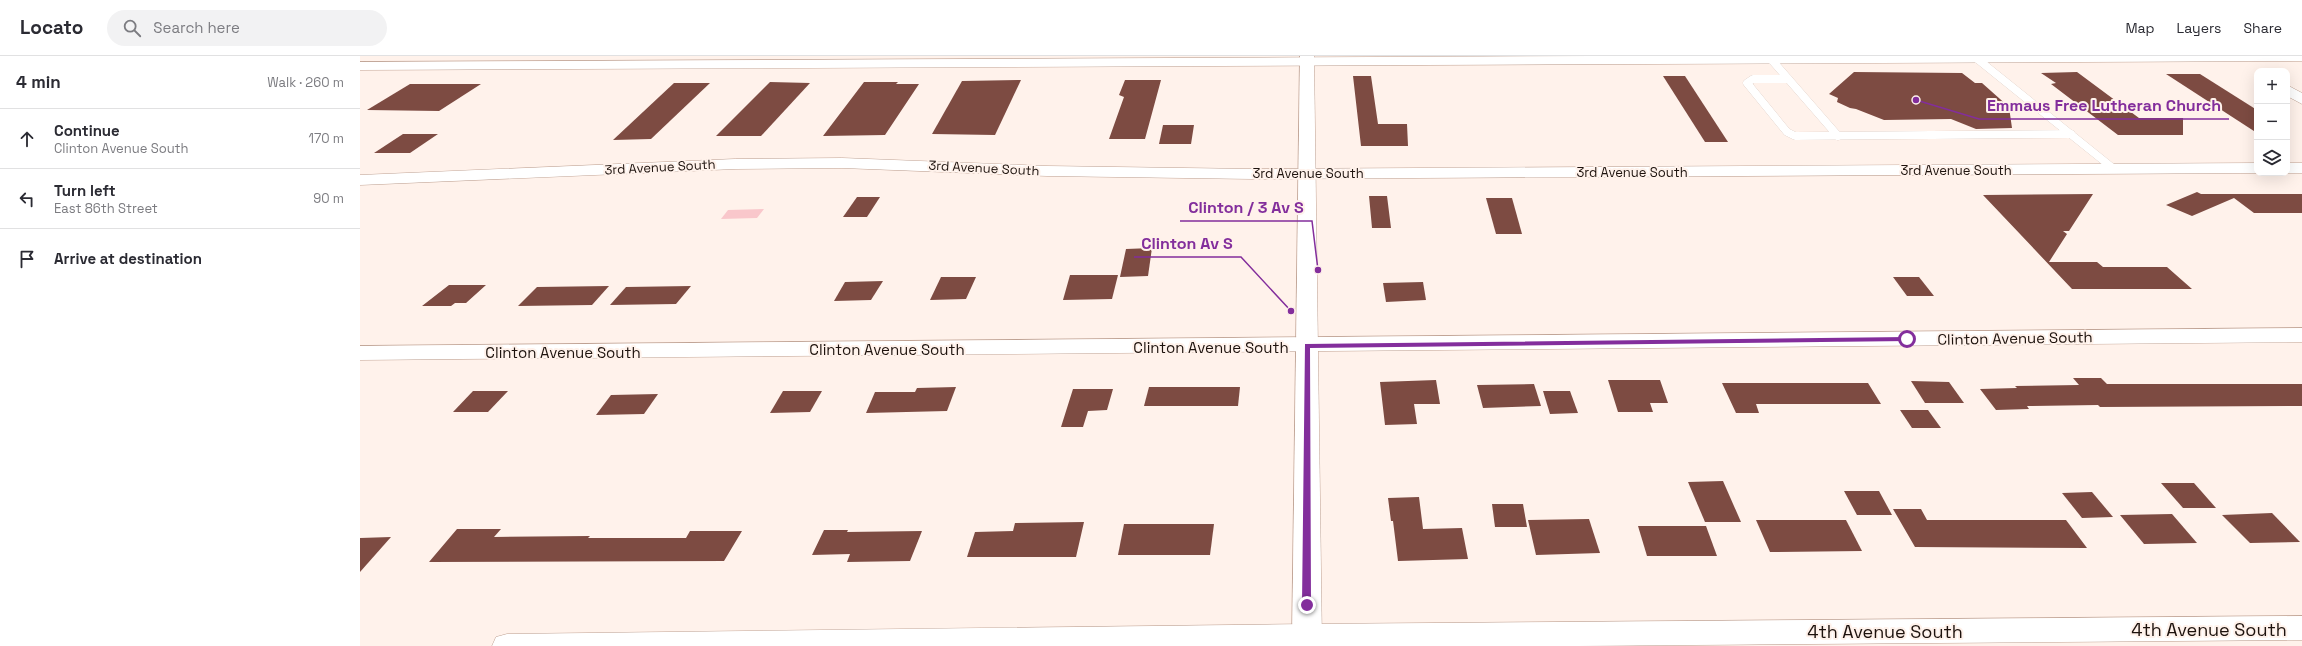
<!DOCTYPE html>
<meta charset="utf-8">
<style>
:root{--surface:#fff;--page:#f2f2f3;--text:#2b2b33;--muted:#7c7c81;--line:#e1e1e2}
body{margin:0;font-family:"Space Grotesk",sans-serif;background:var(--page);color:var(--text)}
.controls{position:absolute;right:12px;top:12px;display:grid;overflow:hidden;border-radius:8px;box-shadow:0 4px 16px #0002}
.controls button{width:36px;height:36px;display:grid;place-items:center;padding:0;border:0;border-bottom:1px solid var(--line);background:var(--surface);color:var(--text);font:20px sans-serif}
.stop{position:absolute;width:12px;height:12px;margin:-9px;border:3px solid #832e9c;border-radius:50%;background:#fff}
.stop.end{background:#832e9c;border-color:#fff;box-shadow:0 1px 4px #0008}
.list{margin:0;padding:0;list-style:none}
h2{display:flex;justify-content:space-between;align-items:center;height:52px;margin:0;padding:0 16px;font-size:17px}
h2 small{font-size:13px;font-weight:400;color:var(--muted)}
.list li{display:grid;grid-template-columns:26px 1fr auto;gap:12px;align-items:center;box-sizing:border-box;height:60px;padding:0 16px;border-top:1px solid var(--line)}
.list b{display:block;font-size:15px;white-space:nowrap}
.list p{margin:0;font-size:13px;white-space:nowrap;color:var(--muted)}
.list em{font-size:13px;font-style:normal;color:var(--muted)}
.icon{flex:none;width:22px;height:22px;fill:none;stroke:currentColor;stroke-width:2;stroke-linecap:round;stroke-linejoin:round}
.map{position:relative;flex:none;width:1942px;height:590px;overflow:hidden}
header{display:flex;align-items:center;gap:24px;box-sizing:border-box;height:56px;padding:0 20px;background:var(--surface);border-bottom:1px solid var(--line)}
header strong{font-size:19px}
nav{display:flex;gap:22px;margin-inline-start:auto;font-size:14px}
.search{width:280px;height:36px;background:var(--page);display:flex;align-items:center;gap:10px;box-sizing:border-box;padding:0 14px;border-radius:22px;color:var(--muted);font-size:15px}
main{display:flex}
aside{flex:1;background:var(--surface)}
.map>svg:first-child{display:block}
</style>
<header>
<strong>Locato</strong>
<div class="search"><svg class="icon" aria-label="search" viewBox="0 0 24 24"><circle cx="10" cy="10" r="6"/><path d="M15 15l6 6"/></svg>Search here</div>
<nav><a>Map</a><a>Layers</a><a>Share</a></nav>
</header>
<main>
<aside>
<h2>4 min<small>Walk · 260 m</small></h2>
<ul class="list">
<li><svg class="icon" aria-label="ahead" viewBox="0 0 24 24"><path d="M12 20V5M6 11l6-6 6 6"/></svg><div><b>Continue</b><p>Clinton Avenue South</p></div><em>170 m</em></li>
<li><svg class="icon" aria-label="left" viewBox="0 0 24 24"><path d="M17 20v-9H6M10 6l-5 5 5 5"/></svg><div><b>Turn left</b><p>East 86th Street</p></div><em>90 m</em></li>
<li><svg class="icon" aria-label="arrive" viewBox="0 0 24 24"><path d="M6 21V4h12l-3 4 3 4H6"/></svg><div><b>Arrive at destination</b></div></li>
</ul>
</aside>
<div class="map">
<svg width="1942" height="590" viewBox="0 0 1942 590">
<rect width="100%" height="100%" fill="#fff2eb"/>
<polygon fill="#f9c7cb" points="404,153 397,162 361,163 368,154"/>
<g fill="#7d4b42">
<polygon points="1494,16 1602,17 1615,27 1622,27 1649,51 1652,72 1616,73 1591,63 1524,64 1496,53 1490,52 1477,46 1478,42 1469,38"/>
<polygon points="1717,16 1779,62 1823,62 1823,79 1758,79 1691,28 1696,27 1681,17"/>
<polygon points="1806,18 1840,18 1897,54 1897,77"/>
<polygon points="993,20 1011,20 1018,68 1047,68 1048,90 1001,90"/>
<polygon points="1303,20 1325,20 1368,86 1345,86"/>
<polygon points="661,24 635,79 572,78 602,25"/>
<polygon points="765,24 801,24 785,83 749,83 764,41 759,39"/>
<polygon points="410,26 450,27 401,80 356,80"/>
<polygon points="504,26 538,26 536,28 559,28 525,79 463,80"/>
<polygon points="314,27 350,27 291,83 253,84"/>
<polygon points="50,28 121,28 79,55 7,54"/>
<polygon points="803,69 834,69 831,88 799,88"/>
<polygon points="43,78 78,78 50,97 14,97"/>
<polygon points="1837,136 1841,138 1942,138 1942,157 1894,157 1874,142 1832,160 1806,149"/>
<polygon points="1733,138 1709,175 1703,175 1707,178 1689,206 1737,206 1743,211 1807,211 1832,233 1712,233 1623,139"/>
<polygon points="1009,140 1027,140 1031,172 1012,172"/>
<polygon points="497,141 520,141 507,161 483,161"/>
<polygon points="1126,142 1152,142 1162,178 1136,178"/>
<polygon points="792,192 788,220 760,221 766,193"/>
<polygon points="710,219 758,219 752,243 703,244"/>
<polygon points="581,221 616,221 606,243 570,244"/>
<polygon points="1533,221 1559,221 1574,240 1547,240"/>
<polygon points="523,225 511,244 474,245 485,226"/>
<polygon points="1063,226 1066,244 1026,246 1023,227"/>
<polygon points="89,229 126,229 106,247 95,247 91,250 62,250"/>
<polygon points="249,230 232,249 158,250 177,231"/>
<polygon points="331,230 316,248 250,249 266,231"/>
<polygon points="1713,322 1741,322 1747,328 1942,328 1942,350 1740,351 1738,349 1667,350 1669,353 1636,354 1620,333 1657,332 1655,330 1719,329"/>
<polygon points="1076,324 1080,348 1054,348 1057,368 1025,369 1020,326"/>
<polygon points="1248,324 1300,324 1308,347 1290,347 1293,356 1258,356"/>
<polygon points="1551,325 1589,326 1604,347 1565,347"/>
<polygon points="1362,327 1508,327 1521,348 1396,348 1399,357 1376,357"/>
<polygon points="1174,328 1181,350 1123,352 1117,329"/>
<polygon points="596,331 587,355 506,357 515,336 555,336 557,332"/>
<polygon points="789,331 880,331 878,350 784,350"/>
<polygon points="713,333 753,333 747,354 728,355 723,371 701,371"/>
<polygon points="113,335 148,335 128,356 93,356"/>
<polygon points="423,335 462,335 450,356 410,357"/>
<polygon points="1183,335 1210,335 1218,357 1190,358"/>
<polygon points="298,338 284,358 236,359 251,339"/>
<polygon points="1540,354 1568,354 1581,372 1552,372"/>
<polygon points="1363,425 1381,466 1345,466 1328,426"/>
<polygon points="1801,427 1834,427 1856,452 1823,452"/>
<polygon points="1484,435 1519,435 1532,459 1497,459"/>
<polygon points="1732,436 1753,461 1722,462 1702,437"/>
<polygon points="1059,441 1063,473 1102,472 1108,503 1038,505 1033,465 1031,465 1028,442"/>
<polygon points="1132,448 1163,448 1167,471 1135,471"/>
<polygon points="1533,453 1561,453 1567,464 1706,464 1727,492 1555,491"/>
<polygon points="1912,457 1940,486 1890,487 1862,459"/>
<polygon points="1812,458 1837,487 1784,488 1760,459"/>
<polygon points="1229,463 1240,497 1176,499 1168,464"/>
<polygon points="1396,464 1486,464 1502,495 1410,496"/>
<polygon points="724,466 716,501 607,501 615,476 653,475 655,467"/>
<polygon points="764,468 854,468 850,499 758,499"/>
<polygon points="1278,470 1346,470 1357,500 1287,500"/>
<polygon points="97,473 141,473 134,481 230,480 228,482 326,482 330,475 382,475 364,505 69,506"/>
<polygon points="464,474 488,474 487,476 562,475 550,505 487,506 490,498 452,499"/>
<polygon points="31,481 0,516 0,482"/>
</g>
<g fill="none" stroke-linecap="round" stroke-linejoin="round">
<g stroke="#bea091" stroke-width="8">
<g id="lane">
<polyline points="1616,2 1754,113"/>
<polyline points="1411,3 1478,80"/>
<polyline points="1428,23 1393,23 1387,27 1427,76 1435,80 1711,78"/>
</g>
</g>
<g stroke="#bea091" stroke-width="1">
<g id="street">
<polygon points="1233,0 1942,0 1942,5 0,14 0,6"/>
<polygon points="1927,29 1942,37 1942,48 1927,40"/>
<polygon points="482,102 687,110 893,113 1897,107 1898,117 893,123 687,120 482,112 375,113 0,129 0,119 375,103"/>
<polygon points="1927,107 1942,107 1942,117 1926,117"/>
<polygon points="1942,272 1942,286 0,304 0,290"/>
<polygon points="1942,560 1942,584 1218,590 132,590 136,581 147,578 947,568"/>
</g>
</g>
<g stroke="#bea091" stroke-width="1">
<polygon id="secondary" points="940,0 954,0 962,590 932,590"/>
</g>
<use href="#lane" stroke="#fff" stroke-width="8"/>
<use href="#street" fill="#fff" fill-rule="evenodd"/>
<use href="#secondary" fill="#fff" fill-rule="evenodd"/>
</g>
<polygon fill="#832e9c" points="1547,281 1549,285 950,292 951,549 947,552 942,549 945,288"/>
<g text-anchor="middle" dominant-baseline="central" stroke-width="4" stroke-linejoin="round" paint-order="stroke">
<g font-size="13" fill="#1d120d" stroke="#fff2eb">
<text transform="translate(300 111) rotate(-3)">3rd Avenue South</text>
<text transform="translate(624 112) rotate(3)">3rd Avenue South</text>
<text x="1596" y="114">3rd Avenue South</text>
<text x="1272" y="116">3rd Avenue South</text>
<text x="948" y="117">3rd Avenue South</text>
</g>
<g font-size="15" fill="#1d120d" stroke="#fff2eb">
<text transform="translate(1655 282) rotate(-1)">Clinton Avenue South</text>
<text x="851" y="291">Clinton Avenue South</text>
<text x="527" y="293">Clinton Avenue South</text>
<text x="203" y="296">Clinton Avenue South</text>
</g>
<g font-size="18" fill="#1d120d" stroke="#fff2eb">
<text x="1849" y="573">4th Avenue South</text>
<text x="1525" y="575">4th Avenue South</text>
</g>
</g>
<path fill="none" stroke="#832e9c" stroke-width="1.5" d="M1556 44L1619 63H1869M958 214L952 165H820M931 255L881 201H774"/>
<g fill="#832e9c" stroke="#fff2eb" stroke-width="1.5">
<circle cx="1556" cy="44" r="4"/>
<circle cx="958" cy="214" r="4"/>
<circle cx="931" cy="255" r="4"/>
</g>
<g font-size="16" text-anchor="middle" font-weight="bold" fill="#832e9c" stroke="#fff2eb" stroke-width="4" stroke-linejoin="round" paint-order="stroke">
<text x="1744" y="55">Emmaus Free Lutheran Church</text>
<text x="886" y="157">Clinton / 3 Av S</text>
<text x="827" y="193">Clinton Av S</text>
</g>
</svg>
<div class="controls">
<button>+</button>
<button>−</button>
<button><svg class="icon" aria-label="layers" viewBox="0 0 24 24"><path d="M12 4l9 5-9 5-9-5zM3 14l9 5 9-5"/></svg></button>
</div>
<div class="stop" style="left:1547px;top:283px"></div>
<div class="stop end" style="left:947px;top:549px"></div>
</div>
</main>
